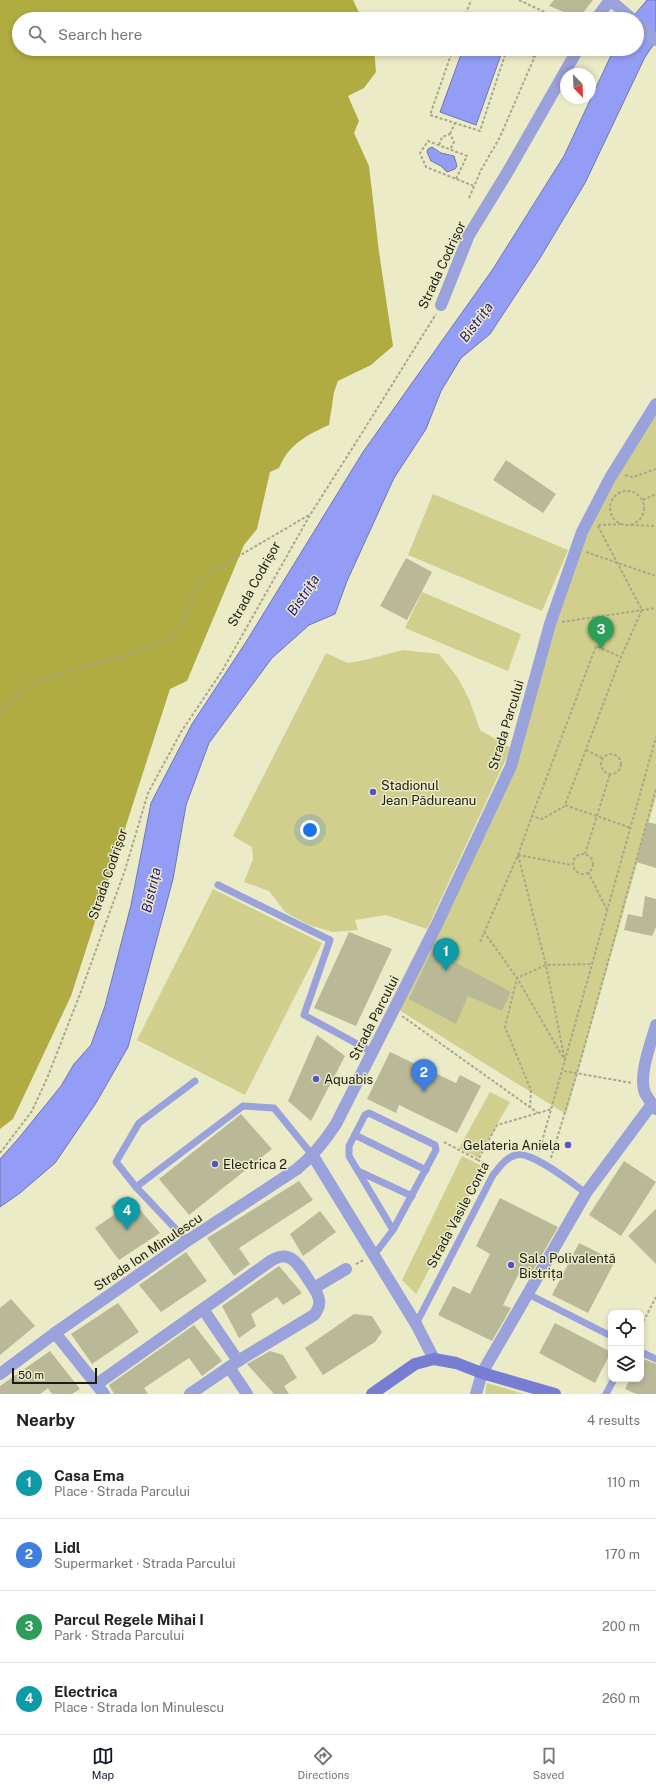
<!DOCTYPE html>
<meta charset="utf-8">
<style>
:root{--surface:#fff;--page:#f2f2f2;--text:#222;--muted:#767676;--line:#e0e0e0;--accent:#111827}
body{margin:0;font-family:"Public Sans",sans-serif;background:var(--page);color:var(--text)}
.controls{position:absolute;right:12px;bottom:12px;display:grid;overflow:hidden;border-radius:8px;box-shadow:0 2px 6px #0003}
.controls button{width:36px;height:36px;display:grid;place-items:center;padding:0;border:0;border-bottom:1px solid var(--line);background:var(--surface);color:var(--text);font:20px sans-serif}
.compass{position:absolute;left:560px;top:68px;width:36px;height:36px;border-radius:50%;background:var(--surface);box-shadow:0 2px 6px #0003;rotate:157deg}
.scale{position:absolute;left:12px;bottom:10px;width:85px;box-sizing:border-box;padding-left:4px;border:2px solid #1d1c10;border-top:0;font-size:11px;line-height:14px;white-space:nowrap;color:#1d1c10;-webkit-text-stroke:3px #ebebc8;paint-order:stroke}
.you{position:absolute;left:310px;top:830px;width:14px;height:14px;margin:-10px;border:3px solid #fff;border-radius:50%;background:#1a73e8;box-shadow:0 0 0 6px #1a73e833}
.badge{display:grid;place-items:center;width:26px;height:26px;border-radius:50%;background:var(--accent);color:#fff;font-size:13px;font-weight:700}
.pin{position:absolute;translate:-50% -33px;filter:drop-shadow(0 1px 2px #0008)}
.pin::after{content:'';position:absolute;top:21px;width:14px;height:12px;background:inherit;clip-path:polygon(0 0,100% 0,50% 100%)}
.list{margin:0;padding:0;list-style:none}
h2{display:flex;justify-content:space-between;align-items:center;height:52px;margin:0;padding:0 16px;font-size:17px}
h2 small{font-size:13px;font-weight:400;color:var(--muted)}
.list li{display:grid;grid-template-columns:26px 1fr auto;gap:12px;align-items:center;box-sizing:border-box;height:72px;padding:0 16px;border-top:1px solid var(--line)}
.list b{display:block;font-size:15px;white-space:nowrap}
.list p{margin:0;font-size:13px;white-space:nowrap;color:var(--muted)}
.list em{font-size:13px;font-style:normal;color:var(--muted)}
.icon{flex:none;width:22px;height:22px;fill:none;stroke:currentColor;stroke-width:2;stroke-linecap:round;stroke-linejoin:round}
.map{position:relative;flex:none;width:656px;height:1394px;overflow:hidden}
.search{position:absolute;background:var(--surface);box-shadow:0 2px 6px #0003;left:12px;right:12px;top:12px;height:44px;display:flex;align-items:center;gap:10px;box-sizing:border-box;padding:0 14px;border-radius:22px;color:var(--muted);font-size:15px}
.sheet{height:340px;background:var(--surface)}
nav{display:flex;justify-content:space-around;align-items:center;box-sizing:border-box;height:56px;border-top:1px solid var(--line);background:var(--surface);font-size:11px;color:var(--muted)}
nav a{display:grid;justify-items:center;gap:2px}
nav .on{color:var(--accent)}
.map>svg:first-child{display:block}
</style>
<div class="map">
<svg width="656" height="1394" viewBox="0 0 656 1394">
<rect width="100%" height="100%" fill="#ebebc8"/>
<g fill="#d1cf8d">
<polygon points="656,413 656,797 566,1114 399,1010 511,766 582,532"/>
<polygon points="433,494 568,550 542,611 408,555"/>
<polygon points="422,592 521,634 508,671 405,628"/>
<polygon points="403,650 439,654 458,678 469,699 480,730 511,748 427,929 386,915 355,920 358,930 333,932 309,925 285,912 269,891 244,882 253,859 252,847 233,836 326,653 348,663 365,660"/>
<polygon points="213,889 322,943 245,1095 137,1040"/>
<polygon points="490,1092 510,1102 478,1158 459,1148"/>
<polygon points="462,1156 484,1167 416,1294 402,1280"/>
<polygon points="487,1383 524,1394 485,1394"/>
</g>
<path fill="#b1ac41" d="M0,0H353L362,19H19V49H374L376,72L364,88L348,96L359,121L354,133L369,166L379,252L393,346L371,365L338,381L334,392L329,425C307,435 289,444 279,468L270,472L257,529L244,545L187,681L170,689L71,996L13,1119L0,1129Z"/>
<g fill="#949df5" stroke="#7076b0">
<polygon points="647,0 656,0 656,41 645,57 585,183 540,258 490,334 461,358 441,391 426,429 394,478 347,581 335,614 309,625 272,658 209,743 186,805 173,879 128,1047 96,1103 55,1163 20,1193 0,1207 0,1159 18,1139 61,1086 74,1064 91,1045 105,1006 131,905 151,803 192,724 246,642 363,452 493,269 564,156 614,49 637,49 637,19 631,19"/>
<polygon points="463,49 503,49 476,125 440,112"/>
<polygon points="432,147 441,153 454,156 457,166 455,169 447,172 441,166 431,161 427,152 428,149"/>
</g>
<g fill="#bab997">
<polygon points="554,0 593,0 579,18 549,6"/>
<polygon points="506,460 556,494 543,513 493,480"/>
<polygon points="406,558 432,572 407,620 380,606"/>
<polygon points="647,822 656,824 656,868 636,862"/>
<polygon points="645,896 656,899 656,927 652,936 624,930 628,914 642,917"/>
<polygon points="349,932 392,949 356,1026 314,1008"/>
<polygon points="432,950 511,992 502,1011 468,996 456,1024 409,999"/>
<polygon points="317,1035 345,1056 311,1121 288,1101"/>
<polygon points="390,1052 456,1083 460,1075 481,1086 457,1133 399,1105 396,1113 367,1099"/>
<polygon points="241,1114 272,1149 189,1215 159,1179"/>
<polygon points="624,1161 656,1182 621,1236 589,1215"/>
<polygon points="299,1181 313,1200 239,1248 250,1264 234,1276 207,1238"/>
<polygon points="128,1196 160,1233 119,1260 95,1228 115,1214 111,1206"/>
<polygon points="500,1198 558,1227 528,1279 518,1275 503,1305 511,1308 492,1341 438,1315 453,1286 470,1294 490,1254 476,1246"/>
<polygon points="656,1209 656,1264 628,1236"/>
<polygon points="320,1211 336,1232 303,1256 290,1234"/>
<polygon points="579,1243 615,1261 588,1313 552,1295"/>
<polygon points="186,1252 207,1281 161,1312 139,1285"/>
<polygon points="279,1266 302,1293 283,1305 277,1297 251,1314 256,1326 239,1338 222,1306"/>
<polygon points="11,1299 35,1326 0,1355 0,1308"/>
<polygon points="118,1303 139,1332 92,1364 71,1334"/>
<polygon points="354,1314 372,1316 382,1332 375,1342 323,1375 305,1348"/>
<polygon points="555,1323 611,1352 595,1383 539,1353"/>
<polygon points="194,1325 222,1361 202,1376 189,1358 144,1388 148,1394 114,1394 109,1385"/>
<polygon points="50,1351 80,1389 72,1394 52,1394 48,1388 40,1394 0,1394 0,1386"/>
<polygon points="270,1351 283,1355 297,1378 284,1386 289,1394 274,1394 247,1364"/>
<polygon points="641,1358 656,1364 656,1394 636,1394 625,1389 630,1379 641,1379"/>
</g>
<g fill="none" stroke-linecap="round" stroke-linejoin="round">
<g stroke="#a8a88c" stroke-width="2" stroke-dasharray="3 2" stroke-linecap="butt">
<polyline points="519,0 559,19"/>
<polyline points="464,19 471,0"/>
<polyline points="453,49 430,115 480,131 507,49"/>
<polyline points="514,49 535,57"/>
<polyline points="450,134 455,123"/>
<polyline points="439,145 442,137 450,134 454,142 450,150"/>
<polyline points="456,179 467,156 428,141 420,153 426,167 474,186"/>
<polyline points="469,198 481,170 500,137 538,49"/>
<polyline points="625,475 633,477 656,469"/>
<circle cx="627" cy="508" r="17"/>
<polyline points="643,500 656,494"/>
<polyline points="598,525 623,524"/>
<polyline points="631,525 656,526"/>
<polyline points="598,526 642,610 621,657 565,805 631,828"/>
<polyline points="586,552 656,576"/>
<polyline points="562,622 656,608"/>
<polyline points="0,714 10,699 48,677 130,654 169,639 181,627 203,577 309,515"/>
<polyline points="586,750 602,758"/>
<circle cx="611" cy="764" r="10"/>
<polyline points="565,806 542,819 532,816 596,646 621,657"/>
<polyline points="585,854 610,774"/>
<circle cx="583" cy="864" r="10"/>
<polyline points="518,855 546,965 565,1061"/>
<polyline points="518,855 572,865"/>
<polyline points="588,872 608,912"/>
<polyline points="484,932 517,978 564,1059"/>
<polyline points="480,942 518,855 532,816"/>
<polyline points="402,1016 538,1113"/>
<polyline points="564,1071 632,1083"/>
<polyline points="530,1108 531,1090 505,1027 517,978 546,965 593,964"/>
<polyline points="444,1142 478,1160"/>
<polyline points="539,1152 656,737"/>
<polyline points="0,1153 32,1111 48,1076 80,994 125,870 148,793 181,732 222,671 310,515 372,417 436,314"/>
<polyline points="551,1158 577,1073 656,789"/>
<polyline points="489,1166 478,1160 497,1125 552,1109"/>
<polyline points="356,1264 364,1260"/>
<polyline points="641,1326 656,1297"/>
</g>
<g stroke="#9aa2dc" stroke-width="7">
<polyline points="218,885 330,940 304,1015 372,1052"/>
<polyline points="355,1135 426,1170"/>
<polyline points="358,1171 412,1196"/>
<polyline points="136,1187 116,1162 139,1123 195,1081"/>
<polyline points="187,1241 136,1187 243,1106 274,1108 313,1156"/>
<polyline points="374,1255 393,1230 436,1150 435,1145 369,1113 365,1115 349,1146 349,1156 393,1230"/>
<polyline points="528,1294 611,1336"/>
<path d="M416,1324L493,1175C500,1167 505,1158 516,1155C531,1150 573,1184 586,1193"/>
<polyline points="641,1352 656,1359"/>
<polyline points="606,1394 614,1379"/>
</g>
<g stroke="#9aa2dc" stroke-width="12">
<polyline points="610,0 632,19"/>
<polyline points="596,19 610,0"/>
<polyline points="637,23 656,40"/>
<polyline points="441,305 469,235 507,173 578,49"/>
<path d="M656,1025C651,1043 638,1076 645,1093C648,1099 652,1104 656,1109"/>
<polyline points="313,1156 416,1324 434,1359"/>
<polyline points="203,1309 238,1361"/>
<polyline points="55,1333 104,1394"/>
<polyline points="229,1367 247,1394"/>
<path d="M0,1374L55,1333L187,1241L297,1169C313,1156 325,1141 336,1124L438,922L511,766L550,624L582,532L610,478L656,404"/>
<path d="M97,1384L272,1260C276,1258 282,1255 287,1257C298,1259 307,1279 314,1288L346,1269"/>
<path d="M190,1394L238,1361L314,1315C322,1305 320,1298 314,1288"/>
<polyline points="476,1394 482,1373 586,1193 652,1104"/>
</g>
<polyline stroke="#767dd2" stroke-width="12" points="372,1394 415,1364 434,1359 456,1363 482,1373 555,1394"/>
</g>
<g fill="#5553ca" stroke="#ebebc8" stroke-width="1.5">
<circle cx="373" cy="792" r="4"/>
<circle cx="316" cy="1079" r="4"/>
<circle cx="568" cy="1145" r="4"/>
<circle cx="215" cy="1164" r="4"/>
<circle cx="511" cy="1265" r="4"/>
</g>
<g text-anchor="middle" dominant-baseline="central" stroke-width="3" stroke-linejoin="round" paint-order="stroke">
<g font-size="13" fill="#1d1c10" stroke="#ebebc8">
<text transform="translate(442 265) rotate(-65)">Strada Codrișor</text>
<text transform="translate(254 584) rotate(-61)">Strada Codrișor</text>
<text transform="translate(506 725) rotate(-73)">Strada Parcului</text>
<text transform="translate(108 874) rotate(-71)">Strada Codrișor</text>
<text transform="translate(374 1018) rotate(-63)">Strada Parcului</text>
<text transform="translate(458 1215) rotate(-62)">Strada Vasile Conta</text>
<text transform="translate(148 1252) rotate(-34)">Strada Ion Minulescu</text>
</g>
<g font-size="13" fill="#1d1c10" stroke="#ebebc8" text-anchor="start">
<text x="381" y="785">Stadionul<tspan x="381" dy="15">Jean Pădureanu</tspan></text>
<text x="324" y="1079">Aquabis</text>
<text x="560" y="1145" text-anchor="end">Gelateria Aniela</text>
<text x="223" y="1164">Electrica 2</text>
<text x="519" y="1258">Sala Polivalentă<tspan x="519" dy="15">Bistrița</tspan></text>
</g>
<g font-size="14" font-style="italic" fill="#241379" stroke="#ebebc8">
<text transform="translate(476 322) rotate(-53)">Bistrița</text>
<text transform="translate(303 595) rotate(-56)">Bistrița</text>
<text transform="translate(151 890) rotate(-77)">Bistrița</text>
</g>
</g>
</svg>
<div class="controls">
<button><svg class="icon" aria-label="locate" viewBox="0 0 24 24"><circle cx="12" cy="12" r="6"/><path d="M12 2v4M12 18v4M2 12h4M18 12h4"/></svg></button>
<button><svg class="icon" aria-label="layers" viewBox="0 0 24 24"><path d="M12 4l9 5-9 5-9-5zM3 14l9 5 9-5"/></svg></button>
</div>
<svg class="compass" viewBox="-18 -18 36 36"><path d="M0-13l5 13h-10z" fill="#e53935"/><path d="M0 13l5-13h-10z" fill="#767676"/></svg>
<div class="scale">50 m</div>
<div class="you"></div>
<div class="pin badge" style="left:446px;top:971px;background:#0f9aa8">1</div>
<div class="pin badge" style="left:424px;top:1092px;background:#3f7fe0">2</div>
<div class="pin badge" style="left:601px;top:649px;background:#2e9e5b">3</div>
<div class="pin badge" style="left:127px;top:1230px;background:#0f9aa8">4</div>
<div class="search"><svg class="icon" aria-label="search" viewBox="0 0 24 24"><circle cx="10" cy="10" r="6"/><path d="M15 15l6 6"/></svg>Search here</div>
</div>
<section class="sheet">
<h2>Nearby<small>4 results</small></h2>
<ul class="list">
<li><span class="badge" style="background:#0f9aa8">1</span><div><b>Casa Ema</b><p>Place · Strada Parcului</p></div><em>110 m</em></li>
<li><span class="badge" style="background:#3f7fe0">2</span><div><b>Lidl</b><p>Supermarket · Strada Parcului</p></div><em>170 m</em></li>
<li><span class="badge" style="background:#2e9e5b">3</span><div><b>Parcul Regele Mihai I</b><p>Park · Strada Parcului</p></div><em>200 m</em></li>
<li><span class="badge" style="background:#0f9aa8">4</span><div><b>Electrica</b><p>Place · Strada Ion Minulescu</p></div><em>260 m</em></li>
</ul>
</section>
<nav>
<a class="on"><svg class="icon" aria-label="map" viewBox="0 0 24 24"><path d="M3 6l6-2 6 2 6-2v14l-6 2-6-2-6 2zM9 4v14M15 6v14"/></svg>Map</a>
<a><svg class="icon" aria-label="directions" viewBox="0 0 24 24"><path d="M12 3l9 9-9 9-9-9zM9 14v-3h6M13 9l2 2-2 2"/></svg>Directions</a>
<a><svg class="icon" aria-label="saved" viewBox="0 0 24 24"><path d="M7 4h10v16l-5-4-5 4z"/></svg>Saved</a>
</nav>
